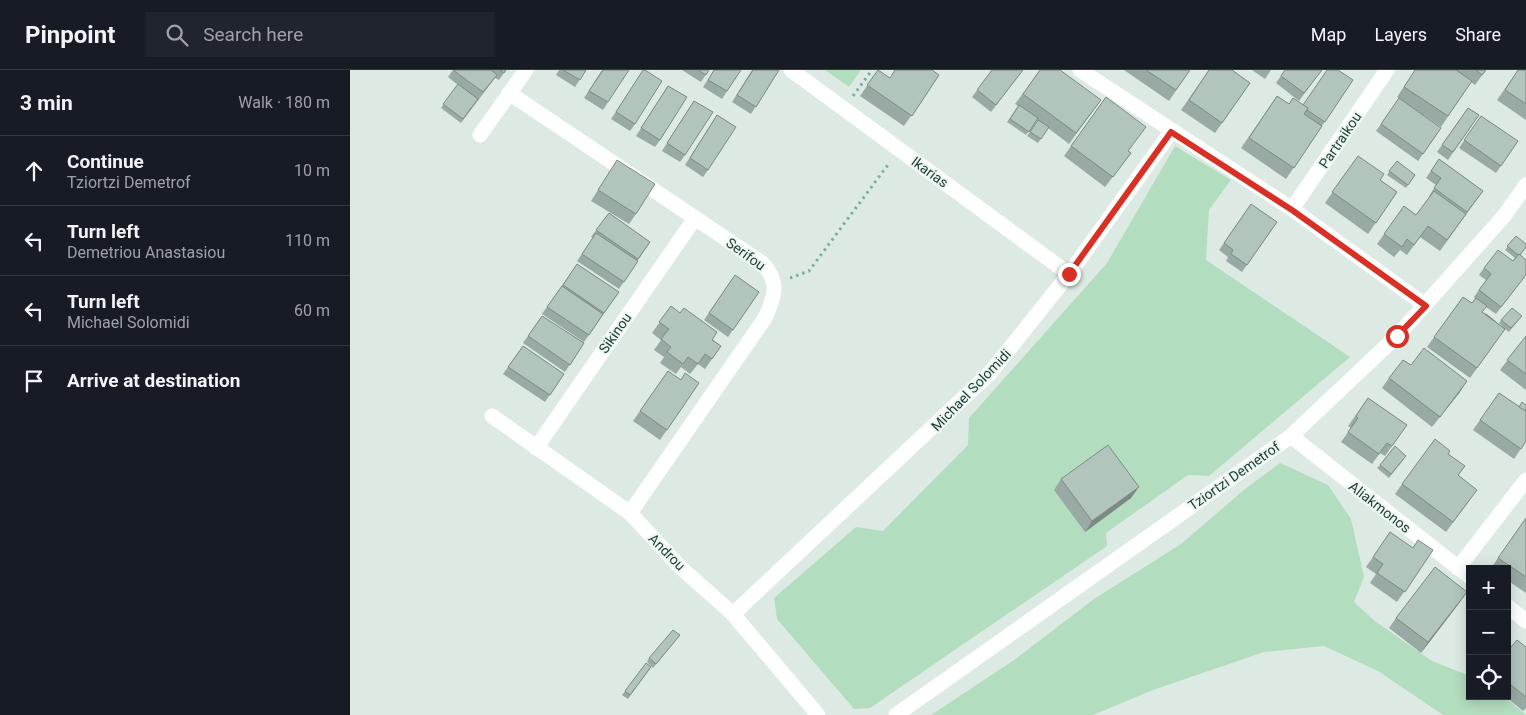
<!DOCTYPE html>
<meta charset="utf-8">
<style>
:root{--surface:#171b24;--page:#20242c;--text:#f1f3f6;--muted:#9ea1a6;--line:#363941}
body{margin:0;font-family:Roboto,sans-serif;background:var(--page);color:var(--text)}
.controls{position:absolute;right:15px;bottom:15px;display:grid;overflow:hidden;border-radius:0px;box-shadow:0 2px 12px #0003}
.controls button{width:45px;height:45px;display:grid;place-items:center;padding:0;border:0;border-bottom:1px solid var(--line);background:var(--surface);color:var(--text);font:25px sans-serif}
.stop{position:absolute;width:15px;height:15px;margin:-11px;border:4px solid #d93025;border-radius:50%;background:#fff}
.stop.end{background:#d93025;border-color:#fff;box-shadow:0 1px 5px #0008}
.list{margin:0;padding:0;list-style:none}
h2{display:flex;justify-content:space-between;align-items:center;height:65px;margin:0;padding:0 20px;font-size:21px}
h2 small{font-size:16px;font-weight:400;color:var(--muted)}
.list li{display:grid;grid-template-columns:32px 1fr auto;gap:15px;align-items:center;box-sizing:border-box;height:70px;padding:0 20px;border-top:1px solid var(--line)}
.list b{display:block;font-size:19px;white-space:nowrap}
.list p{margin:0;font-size:16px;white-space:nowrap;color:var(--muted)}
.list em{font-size:16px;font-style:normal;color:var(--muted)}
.icon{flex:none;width:28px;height:28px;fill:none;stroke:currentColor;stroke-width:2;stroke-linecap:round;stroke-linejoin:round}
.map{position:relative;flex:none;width:1176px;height:645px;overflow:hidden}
header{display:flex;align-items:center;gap:30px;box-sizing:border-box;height:70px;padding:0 25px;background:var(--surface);border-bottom:1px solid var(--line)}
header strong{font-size:24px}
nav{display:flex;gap:28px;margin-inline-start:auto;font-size:18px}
.search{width:350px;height:45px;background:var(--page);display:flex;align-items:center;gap:12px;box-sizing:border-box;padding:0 18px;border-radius:0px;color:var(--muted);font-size:19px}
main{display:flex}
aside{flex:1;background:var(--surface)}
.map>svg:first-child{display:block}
</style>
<header>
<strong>Pinpoint</strong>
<div class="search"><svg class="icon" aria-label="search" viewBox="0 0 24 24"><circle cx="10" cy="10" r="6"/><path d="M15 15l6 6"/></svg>Search here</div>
<nav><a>Map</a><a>Layers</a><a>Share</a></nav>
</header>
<main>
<aside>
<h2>3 min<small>Walk · 180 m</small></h2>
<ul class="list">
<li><svg class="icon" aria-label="ahead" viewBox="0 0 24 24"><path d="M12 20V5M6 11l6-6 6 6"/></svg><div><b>Continue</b><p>Tziortzi Demetrof</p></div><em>10 m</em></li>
<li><svg class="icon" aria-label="left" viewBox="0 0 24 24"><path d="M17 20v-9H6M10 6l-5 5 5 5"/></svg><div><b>Turn left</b><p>Demetriou Anastasiou</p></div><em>110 m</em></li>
<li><svg class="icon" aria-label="left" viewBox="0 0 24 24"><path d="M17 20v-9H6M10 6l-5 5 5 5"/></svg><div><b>Turn left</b><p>Michael Solomidi</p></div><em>60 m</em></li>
<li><svg class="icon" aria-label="arrive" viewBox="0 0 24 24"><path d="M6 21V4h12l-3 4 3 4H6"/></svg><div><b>Arrive at destination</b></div></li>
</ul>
</aside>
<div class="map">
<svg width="1176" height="645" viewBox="0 0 1176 645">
<rect width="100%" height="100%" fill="#ddeae4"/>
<g fill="#b3ddbf">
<polygon points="475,0 511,0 499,17"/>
<polygon points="825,76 881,110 859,140 856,190 1000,287 859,406 838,405 756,463 757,476 520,638 504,639 427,549 424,528 506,457 533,461 618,375 619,348 757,193"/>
<polygon points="930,393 978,415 1001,449 1014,507 1004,532 1025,551 1082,591 1120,606 1120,626 1154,626 1176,645 1093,645 1028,601 974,576 914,582 803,620 743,645 581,645 664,590 744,529 831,474 895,419"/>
</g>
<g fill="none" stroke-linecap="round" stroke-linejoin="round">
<g stroke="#7ab0a0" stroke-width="3" stroke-dasharray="2.5 4" stroke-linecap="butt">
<polyline points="503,26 522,0"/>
<polyline points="440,208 459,201 540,92"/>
</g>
<g stroke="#fff" stroke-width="15">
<polyline points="441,0 719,204"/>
<polyline points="730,0 942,139 1075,235"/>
<path d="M159,23L412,193C430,211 425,227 415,248L280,443"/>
<polyline points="130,65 176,0"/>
<polyline points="942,139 1037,0"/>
<polyline points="142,346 280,443 330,497 383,544 468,645"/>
<polyline points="941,366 1120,507"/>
<polyline points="186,378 345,148"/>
<polyline points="1108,498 1176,410"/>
<polyline points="1157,536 1176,551"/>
<polyline points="383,544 640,303 719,204 821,62"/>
<polyline points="546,645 941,366 1047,266 1154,146 1176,115"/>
</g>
</g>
<g fill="#99a9a3">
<polygon points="103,0 156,0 149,10 145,8 111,53 91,38 108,15 98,7"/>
<polygon points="209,0 236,0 225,17 206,5"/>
<polygon points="252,0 258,32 253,40 234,28"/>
<polygon points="332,0 359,0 351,12"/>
<polygon points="364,0 391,0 372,29 353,17"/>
<polygon points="402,0 429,0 401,44 382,32"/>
<polygon points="528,0 539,8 589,5 554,56 510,26"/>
<polygon points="642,0 673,0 641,42 622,27"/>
<polygon points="690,0 751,30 719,74 698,58 688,73 677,66 688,51 687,50 676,65 657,52 668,36 665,34"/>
<polygon points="774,0 840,0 819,31"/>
<polygon points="859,0 900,13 865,63 831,40"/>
<polygon points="902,0 921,0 915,9"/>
<polygon points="935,0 972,0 949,31 926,13"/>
<polygon points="1065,0 1136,0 1125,15 1121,12 1091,57 1050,29 1091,58 1068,91 1026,61 1049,28 1047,27"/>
<polygon points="1168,0 1176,0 1176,50 1147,30"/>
<polygon points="289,7 285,54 280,61 261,49"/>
<polygon points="1003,10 936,109 891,78 927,26 939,34 953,35"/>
<polygon points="318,16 310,70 305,77 286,66"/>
<polygon points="756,27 778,81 781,83 755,117 714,86"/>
<polygon points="344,31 335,85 330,92 312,81"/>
<polygon points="1118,38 1129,45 1098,90 1087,82"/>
<polygon points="367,45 358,100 353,107 335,95"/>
<polygon points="1131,46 1168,71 1146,103 1109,78"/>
<polygon points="1008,86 1030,110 1047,122 1018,164 975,133"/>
<polygon points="1089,89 1133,121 1090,181 1070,167 1057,185 1050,180 1044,187 1027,174 1054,136 1066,145 1080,126 1079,126 1086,115 1076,108"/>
<polygon points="267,90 286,144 279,154 241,131"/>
<polygon points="1047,91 1065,105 1056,118 1037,105"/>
<polygon points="901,134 927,152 892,202 876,191 878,187 869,180"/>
<polygon points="259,143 300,172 269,219 227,191 243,168 241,167"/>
<polygon points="1166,166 1176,205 1146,244 1136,237 1132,242 1155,258 1149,253 1151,250 1172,246 1159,262 1155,259 1120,308 1077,277 1113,227 1122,233 1125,228 1124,227 1136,210 1129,205 1134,198 1163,191 1165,188 1155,180"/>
<polygon points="227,194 269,222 234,272 192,244"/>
<polygon points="385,205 409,222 378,267 354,250"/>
<polygon points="321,236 371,276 355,299 348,294 340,304 331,297 326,304 310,293 314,287 304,280 311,270 302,263"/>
<polygon points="192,246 234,273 215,302 173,273"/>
<polygon points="1176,266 1176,320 1150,300"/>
<polygon points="173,276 214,304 195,332 153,304"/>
<polygon points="1061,295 1110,322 1082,357 1032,318 1039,308"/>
<polygon points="318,301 331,310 349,313 310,370 283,351"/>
<polygon points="1149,323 1169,337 1176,371 1164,389 1123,360"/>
<polygon points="1018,328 1057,355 1035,386 1030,383 1022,394 991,372 1001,358 998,356"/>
<polygon points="1098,384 1115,396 1108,406 1120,430 1096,462 1045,424 1052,414"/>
<polygon points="1054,389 1039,408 1027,398 1030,395"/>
<polygon points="711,409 781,428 735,462 704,420"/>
<polygon points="1176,448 1176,523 1157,510 1157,499 1141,498"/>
<polygon points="1040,462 1062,478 1083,480 1047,532 1020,513 1026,504 1016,497"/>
<polygon points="1110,532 1071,583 1039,558 1046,548"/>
<polygon points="330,565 303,598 297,592 299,588"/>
<polygon points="1176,577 1176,638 1173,641 1155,626 1157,626 1157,582"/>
<polygon points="296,593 301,597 278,629 272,625"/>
</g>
<g fill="#7d8a84">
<polygon points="1117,311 1110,322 1082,357 1090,347"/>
<polygon points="789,417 781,428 735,462 742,451"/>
<polygon points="1117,522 1110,532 1071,583 1078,572"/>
</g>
<g fill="#b2c5bd" stroke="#7d8a84">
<polygon points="103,0 141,0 147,5 133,22"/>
<polygon points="150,0 156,0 154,3"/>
<polygon points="213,0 236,0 230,10"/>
<polygon points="253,0 279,0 258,32 239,21"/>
<polygon points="293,0 295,0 312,11 285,54 266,42"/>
<polygon points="348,0 359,0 356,5"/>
<polygon points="364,0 391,0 377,21 358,10"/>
<polygon points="403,0 429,0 406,37 387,25"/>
<polygon points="528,0 540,8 545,0 582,0 589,5 562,46 517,15"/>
<polygon points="642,0 673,0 646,35 627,20"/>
<polygon points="690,0 710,0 751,30 726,63 673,24"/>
<polygon points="796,0 840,0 826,20"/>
<polygon points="859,0 882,0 900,13 872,53 839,30"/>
<polygon points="935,0 972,0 954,23 931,6"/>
<polygon points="977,0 988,0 1003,10 975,52 957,40 958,38 953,35"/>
<polygon points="1065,0 1106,0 1122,11 1098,46 1054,17"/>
<polygon points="1126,0 1136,0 1132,5"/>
<polygon points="1168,0 1176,0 1176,34 1155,20"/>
<polygon points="108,14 128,29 113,49 93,34"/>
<polygon points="318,16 337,27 310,70 291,58"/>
<polygon points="927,26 939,34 943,28 958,38 954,44 972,56 944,98 899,68"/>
<polygon points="756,27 796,57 778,81 781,83 763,107 721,76"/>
<polygon points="1049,28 1091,58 1073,84 1031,54"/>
<polygon points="344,31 363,42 335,85 317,73"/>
<polygon points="669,35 688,48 679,62 660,49"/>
<polygon points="1118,38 1129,45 1103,82 1092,75"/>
<polygon points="367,45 386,57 358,100 340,88"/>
<polygon points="1131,46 1168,71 1151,96 1114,70"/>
<polygon points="688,50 699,57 691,69 680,62"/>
<polygon points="1008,86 1034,104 1030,110 1047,122 1026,153 982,122"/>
<polygon points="1089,89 1133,121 1117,142 1084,118 1091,108 1081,101"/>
<polygon points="267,90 305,114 286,144 248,120"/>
<polygon points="1047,91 1065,105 1058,115 1039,101"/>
<polygon points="1084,121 1116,144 1097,170 1078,156 1064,175 1057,169 1052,177 1034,164 1054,136 1066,145"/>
<polygon points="901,134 927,152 897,195 881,184 883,180 874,173"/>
<polygon points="259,143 300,172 288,189 246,160"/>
<polygon points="246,163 288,191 274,212 232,184"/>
<polygon points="1166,166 1176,174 1176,177 1170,185 1169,184 1168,185 1157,176"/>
<polygon points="1148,180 1163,191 1169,184 1176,190 1176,205 1151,237 1129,220 1141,204 1134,198"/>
<polygon points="227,194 269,222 254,243 213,215"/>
<polygon points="385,205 409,222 383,260 359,243"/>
<polygon points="212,216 253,244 239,265 197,237"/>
<polygon points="1113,227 1122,233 1126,228 1137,236 1132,242 1155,259 1127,298 1084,267"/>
<polygon points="321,236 330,243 334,238 367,262 362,270 371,276 362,289 355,284 348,294 338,287 333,294 317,282 321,277 311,269 319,259 309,252"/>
<polygon points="1162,238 1172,246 1161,258 1151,250"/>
<polygon points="1135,244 1136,244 1145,251 1144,251"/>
<polygon points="192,246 234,273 220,295 178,266"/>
<polygon points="1176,266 1176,304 1157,290"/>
<polygon points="173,276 214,304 200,325 158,297"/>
<polygon points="1074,278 1117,311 1090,347 1039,308 1053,290 1061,295"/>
<polygon points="318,301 331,310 335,303 349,313 317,360 290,341"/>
<polygon points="1149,323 1176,341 1176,371 1171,379 1130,350"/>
<polygon points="1018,328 1057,355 1042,376 1037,373 1029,384 998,362 1008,348 1006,346"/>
<polygon points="1172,332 1176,335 1176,341 1169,337"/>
<polygon points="1085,369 1100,381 1098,384 1115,396 1108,405 1127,420 1103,452 1052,414"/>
<polygon points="758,375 789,417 742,451 711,409"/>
<polygon points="1045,376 1056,386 1041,404 1030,395"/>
<polygon points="1176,448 1176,507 1148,488"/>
<polygon points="1040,462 1063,478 1068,470 1083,480 1055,522 1027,503 1033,494 1023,487"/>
<polygon points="1085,497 1117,522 1078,572 1046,548"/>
<polygon points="323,560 330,565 306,594 299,588"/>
<polygon points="1167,570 1176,577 1176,627 1157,612 1157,605 1158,604 1157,604 1157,582"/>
<polygon points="296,593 301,597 280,625 275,621"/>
</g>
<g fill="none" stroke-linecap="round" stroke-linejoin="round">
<polyline stroke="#d93025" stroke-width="6" points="719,204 821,62 942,140 1076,236 1047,266"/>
</g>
<g text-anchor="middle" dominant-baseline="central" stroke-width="4.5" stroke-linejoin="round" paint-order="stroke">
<g font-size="14" fill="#1d3a33" stroke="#edf7f2">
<text transform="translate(990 70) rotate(-56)">Partraikou</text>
<text transform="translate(580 102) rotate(36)">Ikarias</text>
<text transform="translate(396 184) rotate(36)">Serifou</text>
<text transform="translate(265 263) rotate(-55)">Sikinou</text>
<text transform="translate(621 320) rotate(-46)">Michael Solomidi</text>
<text transform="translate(884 406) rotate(-35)">Tziortzi Demetrof</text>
<text transform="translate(1030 437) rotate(38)">Aliakmonos</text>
<text transform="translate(317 482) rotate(45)">Androu</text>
</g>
</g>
</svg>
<div class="controls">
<button>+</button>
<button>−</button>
<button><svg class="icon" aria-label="locate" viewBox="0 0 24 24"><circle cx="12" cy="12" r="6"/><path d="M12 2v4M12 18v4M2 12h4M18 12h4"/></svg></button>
</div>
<div class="stop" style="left:1047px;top:266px"></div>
<div class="stop end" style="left:719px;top:204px"></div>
</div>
</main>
